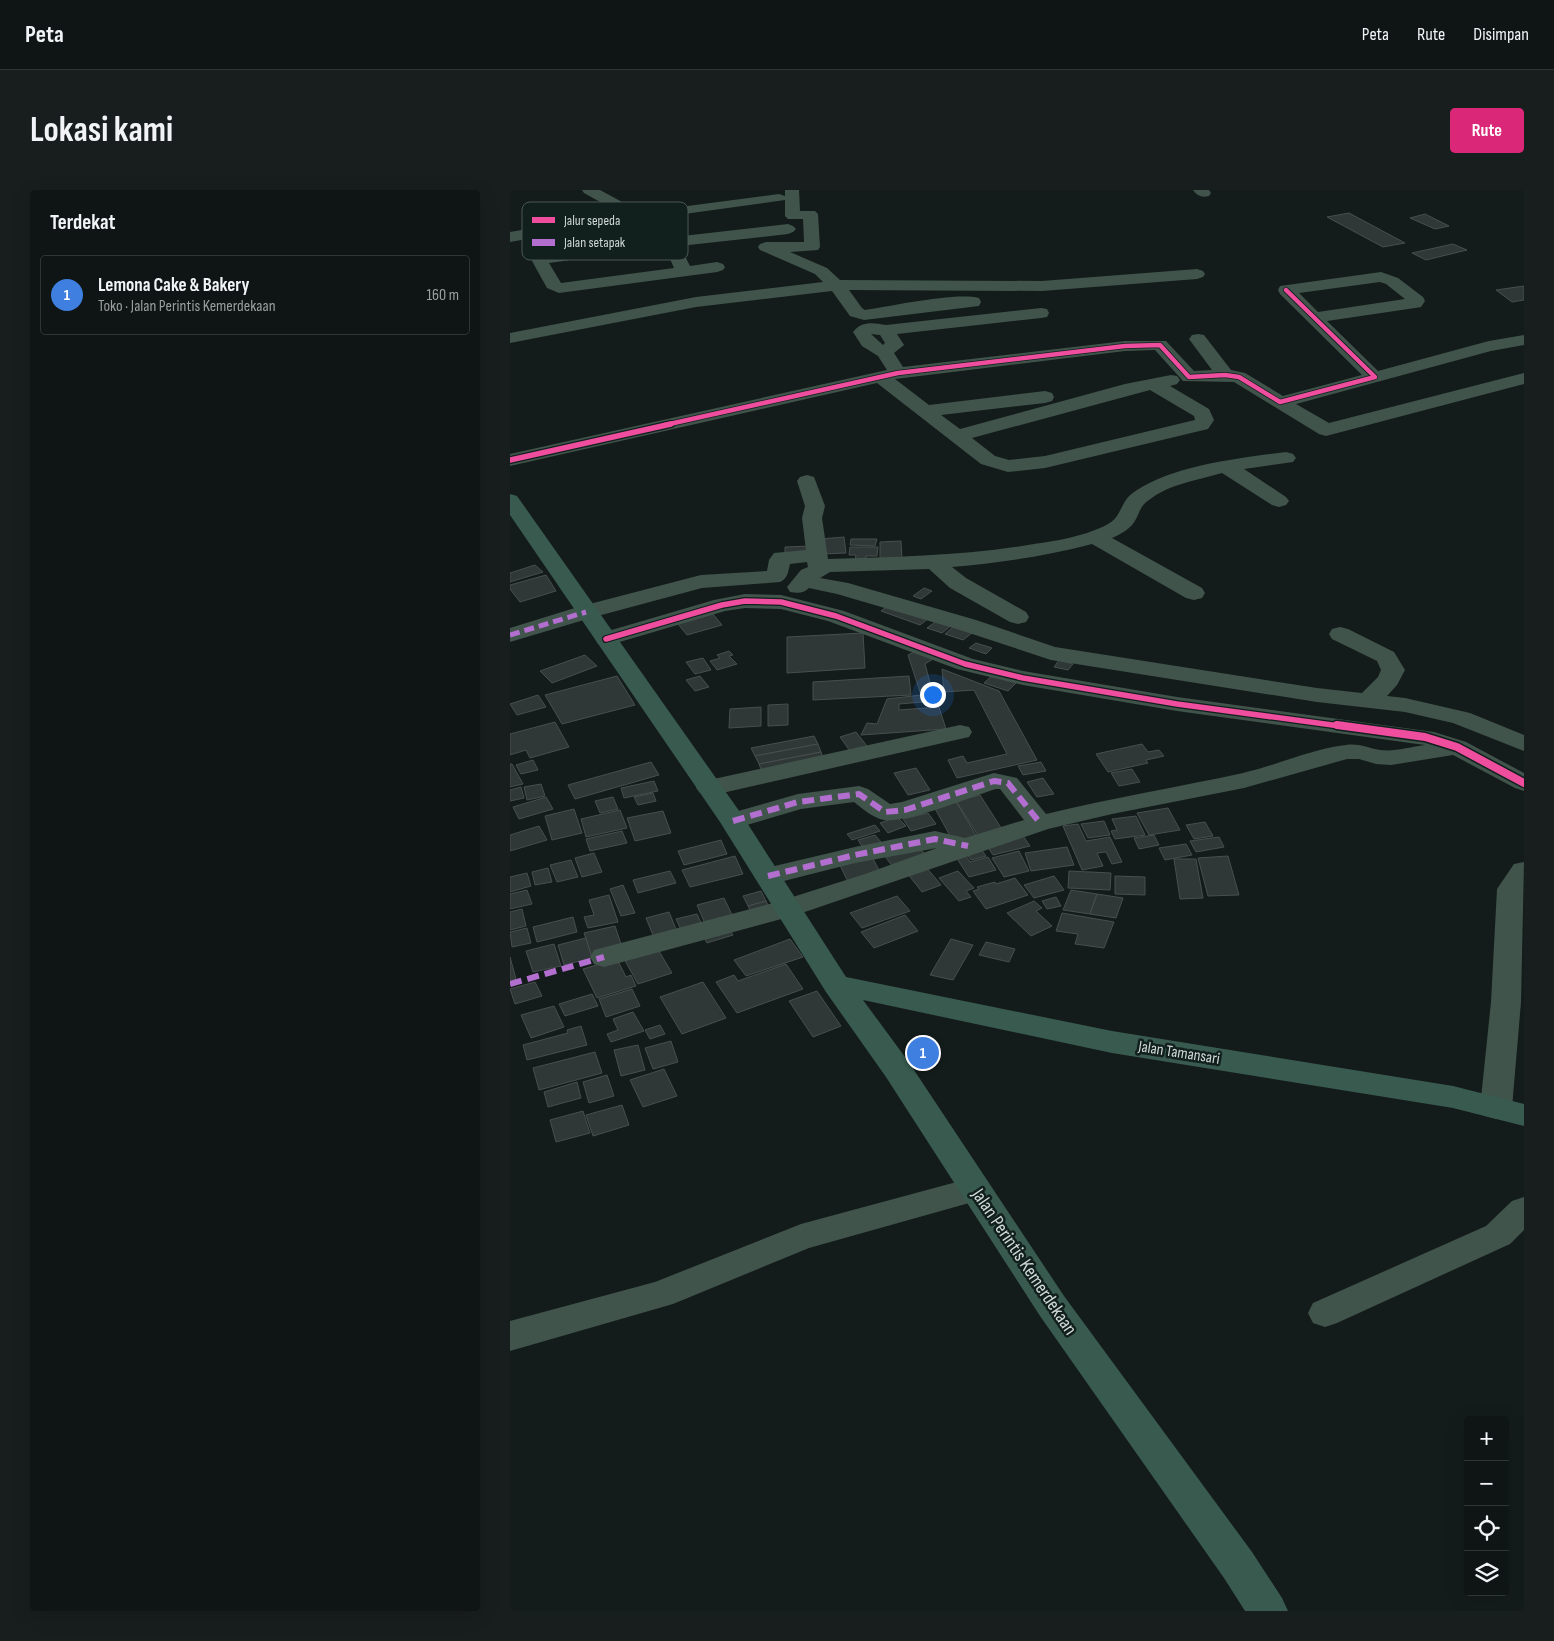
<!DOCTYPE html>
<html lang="id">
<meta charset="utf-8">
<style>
:root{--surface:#0f1514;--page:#181e1d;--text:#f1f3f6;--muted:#9b9fa0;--line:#2f3434;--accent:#db2777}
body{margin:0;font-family:"Sofia Sans Condensed",sans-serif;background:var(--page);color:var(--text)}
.controls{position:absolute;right:15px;bottom:15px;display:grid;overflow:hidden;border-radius:5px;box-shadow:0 5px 20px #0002}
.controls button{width:45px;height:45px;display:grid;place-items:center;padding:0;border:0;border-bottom:1px solid var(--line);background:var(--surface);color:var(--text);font:25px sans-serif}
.you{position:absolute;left:422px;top:504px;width:18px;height:18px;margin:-12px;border:4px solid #fff;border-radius:50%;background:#1a73e8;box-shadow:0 0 0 8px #1a73e833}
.badge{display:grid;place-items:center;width:32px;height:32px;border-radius:50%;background:var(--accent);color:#fff;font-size:16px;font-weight:700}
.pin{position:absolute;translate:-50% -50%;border:2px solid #fff;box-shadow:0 1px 5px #0006}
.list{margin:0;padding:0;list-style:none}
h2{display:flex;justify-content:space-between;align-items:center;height:65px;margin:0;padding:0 20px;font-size:21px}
h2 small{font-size:16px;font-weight:400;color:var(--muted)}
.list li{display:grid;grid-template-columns:32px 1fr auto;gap:15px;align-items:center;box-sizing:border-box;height:80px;margin:0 10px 10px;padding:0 10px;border:1px solid var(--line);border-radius:5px}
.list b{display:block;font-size:19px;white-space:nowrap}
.list p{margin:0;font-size:16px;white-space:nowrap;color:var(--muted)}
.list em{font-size:16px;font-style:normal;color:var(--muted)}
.icon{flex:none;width:28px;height:28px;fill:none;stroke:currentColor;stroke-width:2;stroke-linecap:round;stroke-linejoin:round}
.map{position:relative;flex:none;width:1014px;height:1421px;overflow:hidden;border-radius:5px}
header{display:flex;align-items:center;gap:30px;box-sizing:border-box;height:70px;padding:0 25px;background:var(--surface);border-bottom:1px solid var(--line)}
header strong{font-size:24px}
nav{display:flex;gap:28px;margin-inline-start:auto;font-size:18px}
.intro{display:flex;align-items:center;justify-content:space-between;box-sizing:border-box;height:120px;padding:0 30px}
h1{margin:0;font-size:35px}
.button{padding:12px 22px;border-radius:5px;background:var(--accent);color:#fff;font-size:18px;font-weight:700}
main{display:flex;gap:30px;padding:0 30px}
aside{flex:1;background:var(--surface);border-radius:5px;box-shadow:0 5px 20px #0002}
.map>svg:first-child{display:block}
</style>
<header>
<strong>Peta</strong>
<nav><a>Peta</a><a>Rute</a><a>Disimpan</a></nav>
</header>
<div class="intro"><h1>Lokasi kami</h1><a class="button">Rute</a></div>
<main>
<aside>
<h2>Terdekat<small></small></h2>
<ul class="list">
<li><span class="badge" style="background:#3f7fe0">1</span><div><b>Lemona Cake &amp; Bakery</b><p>Toko · Jalan Perintis Kemerdekaan</p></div><em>160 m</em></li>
</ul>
</aside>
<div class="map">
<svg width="1014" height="1421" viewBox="0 0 1014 1421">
<rect width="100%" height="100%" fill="#141c1b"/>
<g fill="#303737" stroke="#474e4e">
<polygon points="839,23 895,53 873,57 817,27"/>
<polygon points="915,24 939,36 925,39 900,28"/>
<polygon points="943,54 957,60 916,70 902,63"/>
<polygon points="1014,96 1014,110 1002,112 986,100"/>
<polygon points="334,347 336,363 311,364 310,349"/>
<polygon points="341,349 367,349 365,356 340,355"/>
<polygon points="391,351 392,368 370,369 370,352"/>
<polygon points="300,356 300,369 275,371 275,357"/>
<polygon points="340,357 368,357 367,366 356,366 356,369 345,370 346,365 339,365"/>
<polygon points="25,375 33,382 0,392 0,383"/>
<polygon points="36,385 46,401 10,412 0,399 0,395"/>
<polygon points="414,398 422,401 411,409 403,406"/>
<polygon points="381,414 419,428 410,435 371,421"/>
<polygon points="203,424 212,435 177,445 168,434"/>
<polygon points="428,430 442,435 432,443 417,438"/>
<polygon points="443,437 462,443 453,450 435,444"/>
<polygon points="353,443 355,478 277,483 277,447"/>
<polygon points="466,453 482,458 476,464 459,458"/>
<polygon points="408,460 426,467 415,474 425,511 389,514 389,520 429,517 436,539 351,545 357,533 367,534 377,509 411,505 398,465"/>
<polygon points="219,461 223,465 219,466 227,474 207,480 200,471 210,468 207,465"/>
<polygon points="75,465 87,476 42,493 30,481"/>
<polygon points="193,468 201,480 185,484 176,472"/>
<polygon points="549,470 563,474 558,480 544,477"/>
<polygon points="432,479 489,501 527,570 447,588 438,570 453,566 457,573 497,564 464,500 434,502"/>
<polygon points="485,483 508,491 498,501 474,493"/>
<polygon points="107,486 125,515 52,534 35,505"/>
<polygon points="190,486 199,497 185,501 176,490"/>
<polygon points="399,486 401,505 303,510 303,492"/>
<polygon points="28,505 36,517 7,525 0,514"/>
<polygon points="278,514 278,535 258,536 258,515"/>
<polygon points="251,517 251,536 219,538 220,519"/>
<polygon points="45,532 59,557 20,568 16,560 0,565 0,544"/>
<polygon points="346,542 357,556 340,561 330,547"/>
<polygon points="304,546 308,554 245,566 241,558"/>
<polygon points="308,554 311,562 249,574 245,566"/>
<polygon points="632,554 638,562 649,560 654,566 636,570 638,573 598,582 586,564"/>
<polygon points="311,562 314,570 252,582 249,574"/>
<polygon points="23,570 28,580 11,584 6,575"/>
<polygon points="141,572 149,585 65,609 58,595"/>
<polygon points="531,572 536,581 513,585 508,576"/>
<polygon points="0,574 2,574 13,594 0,597"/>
<polygon points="406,578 420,600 398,605 384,583"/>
<polygon points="622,579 630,592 609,596 601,583"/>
<polygon points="533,588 544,604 527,607 517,592"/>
<polygon points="144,591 148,601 114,608 111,598"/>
<polygon points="31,594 35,606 17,610 14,597"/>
<polygon points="11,597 14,608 0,611 0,600"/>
<polygon points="143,603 146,611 128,615 124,607"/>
<polygon points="470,605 495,644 471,650 446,611"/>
<polygon points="36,607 43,619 9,629 3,617"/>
<polygon points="103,607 108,619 90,623 85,611"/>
<polygon points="445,610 467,647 444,653 423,615"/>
<polygon points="658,618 670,640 639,645 627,623"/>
<polygon points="64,619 72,643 42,650 35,626"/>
<polygon points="110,620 117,638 76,647 71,629"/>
<polygon points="153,621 161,643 125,651 117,628"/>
<polygon points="418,623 426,634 401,641 393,629"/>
<polygon points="626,626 635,645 605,649 601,641 607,640 602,629"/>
<polygon points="387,627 396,636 378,643 370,633"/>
<polygon points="594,631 600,645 578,648 571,634"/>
<polygon points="695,632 703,646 684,649 676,635"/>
<polygon points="568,634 576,651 600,647 612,672 602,674 596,662 587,663 593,676 572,680 553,636"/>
<polygon points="365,635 370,641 342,650 337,644"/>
<polygon points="29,636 37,650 0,661 0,645"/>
<polygon points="112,641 117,653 80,661 76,649"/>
<polygon points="511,643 520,656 483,665 475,653"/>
<polygon points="365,645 371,652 353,658 348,650"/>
<polygon points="644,645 649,655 629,659 624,648"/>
<polygon points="709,647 714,657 686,662 680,651"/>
<polygon points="211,650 217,664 174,675 168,661"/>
<polygon points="676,654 682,665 655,670 649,658"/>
<polygon points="406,655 416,665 386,681 374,665"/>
<polygon points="469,656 476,666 461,670 454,660"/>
<polygon points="557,657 564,675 521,681 515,663"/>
<polygon points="453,661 460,672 478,667 486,680 459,687 444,664"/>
<polygon points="509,661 519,681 494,687 482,668"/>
<polygon points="84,663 92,682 72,687 65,668"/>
<polygon points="361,665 371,684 338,692 329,673"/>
<polygon points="225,666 233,684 180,697 172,680"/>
<polygon points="718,666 729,705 698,706 688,668"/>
<polygon points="664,669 686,669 693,708 670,709"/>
<polygon points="61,670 68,687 47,692 40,675"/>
<polygon points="416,677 431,695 412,702 397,683"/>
<polygon points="38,678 42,692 25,695 22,682"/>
<polygon points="160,681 166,693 128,703 123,690"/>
<polygon points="448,681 464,698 456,701 461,707 449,711 429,688"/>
<polygon points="559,681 601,683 600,700 558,698"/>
<polygon points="17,683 21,696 0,702 0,687"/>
<polygon points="544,686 554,700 524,708 514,695"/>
<polygon points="605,686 635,687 635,705 605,704"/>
<polygon points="505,688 518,705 476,719 463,701 469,699 467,697 485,692 486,694"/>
<polygon points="113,695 125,723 111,726 100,699"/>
<polygon points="17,700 22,714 0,719 0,704"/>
<polygon points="561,700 587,704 580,724 553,720"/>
<polygon points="251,701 256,711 238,716 233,706"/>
<polygon points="587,704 613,708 606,728 580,724"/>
<polygon points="99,705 108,732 78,738 74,727 84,725 79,710"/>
<polygon points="387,706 400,721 352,738 340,723"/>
<polygon points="546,707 551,716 537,719 532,711"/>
<polygon points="214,708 224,729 196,736 187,715"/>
<polygon points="256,711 261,721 243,726 238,716"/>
<polygon points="524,711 532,718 526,721 542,736 521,746 497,723"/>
<polygon points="12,719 16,736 0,740 0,722"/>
<polygon points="159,722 168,744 145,750 136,728"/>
<polygon points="552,723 604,732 594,758 565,754 568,744 546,741"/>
<polygon points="187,724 193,737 172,742 166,729"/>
<polygon points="395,725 408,741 364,758 351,742"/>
<polygon points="63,727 67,742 27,752 23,737"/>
<polygon points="105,736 113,760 82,768 74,743"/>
<polygon points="217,736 223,745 197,753 192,744"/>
<polygon points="17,738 21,753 2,757 0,742"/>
<polygon points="76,748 82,768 54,775 48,755"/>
<polygon points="280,749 293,767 236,786 224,770"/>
<polygon points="441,749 463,755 443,790 420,785"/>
<polygon points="476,752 505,759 499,772 469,765"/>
<polygon points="44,754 51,776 23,782 16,761"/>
<polygon points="146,756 162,783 128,794 113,767"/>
<polygon points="0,767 6,789 0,791"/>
<polygon points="107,769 116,787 121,785 126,796 87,808 73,779"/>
<polygon points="276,774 293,799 227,823 206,792 224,785 228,791"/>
<polygon points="25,792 32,806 5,814 0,799"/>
<polygon points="193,792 216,828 172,844 150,807"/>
<polygon points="122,799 130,816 96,827 89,809"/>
<polygon points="307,801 331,836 303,847 279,811"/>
<polygon points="82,804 88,816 55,826 49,814"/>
<polygon points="44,816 54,837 21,848 11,825"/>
<polygon points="123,822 134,841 101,852 97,844 108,840 103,829"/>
<polygon points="150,835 155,844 140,849 135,840"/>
<polygon points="71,836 77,855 17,870 13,855 58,843 57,840"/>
<polygon points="161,851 168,872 143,879 135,858"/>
<polygon points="128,855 135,880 111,886 104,860"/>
<polygon points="85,862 92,883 29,900 23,878"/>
<polygon points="154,879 167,906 133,917 120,890"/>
<polygon points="97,885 104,906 79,913 73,892"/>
<polygon points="67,892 71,908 38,917 34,902"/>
<polygon points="112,915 119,935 83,946 76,925"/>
<polygon points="73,921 80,943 46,952 40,930"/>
</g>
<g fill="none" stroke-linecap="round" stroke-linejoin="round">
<g fill="#40544b" fill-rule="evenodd">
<polygon points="72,0 90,0 125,19 128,22 125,25 120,26 118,30 113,32 0,52 0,42 110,23 74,3"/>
<path d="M275,0H289L290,21H305L308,24L310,57L308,60L280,62L317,78L330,90L532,91L687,79L693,81L695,84L693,87L687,89L532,101L339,100L352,118L355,120C383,116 445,102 469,108L471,112L469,116L354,130L340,126L322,101L186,117L0,153V143L186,107L313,92L305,84L250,60L248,57L250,54L256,52H294L293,29H278L275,26V10L145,28L164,47L278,34L283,36L286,39L283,42L278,44L170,56L180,76L207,72L213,74L215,77L213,80L207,82L49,103L37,98L22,71L24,68L40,63L148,49L130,30L133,27L137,26L139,21L269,4L275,6ZM155,57L164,78L51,93L39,73Z"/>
<path d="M683,0H699L701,3L699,6C692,8 687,6 683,0Z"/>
<path d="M871,82L888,88L913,107L915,111L911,117L905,118L817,131L868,181L979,151L1014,145V155L981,161L786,214L819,233L1014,183V194L816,246L809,244L724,192L673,191L645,160L615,161L385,189L419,215L535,201L542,203L544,207L542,211L535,213L431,225L450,239L615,194L661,185L667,186L670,190L667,194L660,196L699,219L704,230L698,239L535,278L498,282L471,274L367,193L0,276V264L377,180L368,166L352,156L343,142C352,130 364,133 376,135L531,118L537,119L539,123L537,127L531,128L387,144L394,155L384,163L393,177L615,151H656L684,181L702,180L679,149L682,145L688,144L694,145L721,180L735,183L773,206L852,185L770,104L768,100L770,96ZM870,92L876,94L895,109L808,122L789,103ZM361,144L370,145L375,153L373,155ZM640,200L684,226L685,230L535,266L499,270L485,266L462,248Z"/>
<path d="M776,262L783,264L786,268L783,272L734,279L776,307L779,311L776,315L769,317L762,315L712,283C688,290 659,294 639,310C631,315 630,321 626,329C621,339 611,344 602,348L692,398L695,403L692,408L684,410L676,408L582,354C536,366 490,373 442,377L456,388L516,422L519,427L516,432L508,434L500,432L440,398L419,379L320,382L310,388L338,393L466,430L545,457L807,498L852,503L868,487L871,480L867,471L822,449L819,444L822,439L830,437L838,439L884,462L895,480L887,495L877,506L895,508L960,523L1014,545V561L943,533L895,522L807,512L541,470L450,440L327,404L299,398C293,404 287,403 280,402L277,397L291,380L298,377L297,372L280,374C278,382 278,388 270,392L192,398L84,427L0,452V438L68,417L191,385L257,381L259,370L264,363L296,360L292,328L295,316L287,291L290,287L297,285L304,287L315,316L312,328L318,369C385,367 452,366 518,355C538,352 558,349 577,343C587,339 601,335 607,326C614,315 614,308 627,300C666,275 730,268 776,262Z"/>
<path d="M235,404L271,405L334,421L463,469L513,481L667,507L924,542L956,552L1014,583V601L1005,598L943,565L881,575L866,574L849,569H837L734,598L602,624L538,639L286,725L94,777L84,774L80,767L84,760L267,712L355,684L427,658L345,673L258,695L248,692L244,686L248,680L345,657L425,641L455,648L514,630L490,599H486C460,607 399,633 374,630C363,628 353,619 344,612L291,619L223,639L214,637L210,631L214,625L288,604L349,596L358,599L380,614L392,612L484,583L507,588L536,624C602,608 668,597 733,583C768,575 801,559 836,555C848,553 858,558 870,560C884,562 900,557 915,555L667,521L513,495L447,479L318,431L271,419L235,418L215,421L96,456L88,454L85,449L88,444L204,410Z"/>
<polygon points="450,535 459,537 462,542 459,547 199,606 190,603 186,598 190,593 199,590"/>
<polygon points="1014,672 1011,812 1002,918 997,926 986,929 975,926 970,918 981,812 987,699 1004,674"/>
<polygon points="465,987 477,990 481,999 477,1008 299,1058 163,1114 0,1161 0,1131 145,1092 291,1034"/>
<polygon points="1014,1007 1014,1040 1000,1054 827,1133 815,1137 803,1133 798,1123 803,1113 976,1036 1002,1011"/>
</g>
<polygon fill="#395b4f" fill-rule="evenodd" points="0,304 7,306 232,625 336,787 602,841 943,896 1014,914 1014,936 943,918 602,863 353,810 398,871 554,1106 742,1362 772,1408 778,1421 735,1421 714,1388 530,1126 376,887 316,802 210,632 0,325"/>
<polyline stroke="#b36fd0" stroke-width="5" stroke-dasharray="10 5" stroke-linecap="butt" points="0,445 76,422"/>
<g stroke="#b36fd0" stroke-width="6" stroke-dasharray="12 6" stroke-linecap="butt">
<polyline points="223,631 288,612 349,604 375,622 395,620 484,591 498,593 530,633"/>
<polyline points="258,686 345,665 425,649 458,656"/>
<polyline points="0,794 94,767"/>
</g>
<g stroke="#111f1d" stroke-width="6">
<polyline id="cycleway-far2" points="155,235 388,183 615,156 650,155 679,187 715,185 729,187 770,212 865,187 776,100"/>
</g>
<g stroke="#111f1d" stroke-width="8">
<g id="cycleway-far1">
<polyline points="0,270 161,234"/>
<polyline points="96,449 212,415 235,411 271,412 326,426 455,474 513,488 667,514 837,537"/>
</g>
</g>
<g stroke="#111f1d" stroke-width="11">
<polyline id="cycleway" points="827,535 915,547 947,557 1014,593"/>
</g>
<use href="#cycleway-far2" stroke="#ef4d9e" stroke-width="4.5"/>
<use href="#cycleway-far1" stroke="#ef4d9e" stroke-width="5.5"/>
<use href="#cycleway" stroke="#ef4d9e" stroke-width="8"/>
</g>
<g text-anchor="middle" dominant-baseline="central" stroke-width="5" stroke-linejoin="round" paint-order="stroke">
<g font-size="16" fill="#cfd8d6" stroke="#111f1d">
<text transform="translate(669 863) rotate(9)">Jalan Tamansari</text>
</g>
<g font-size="19" fill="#cfd8d6" stroke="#111f1d">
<text transform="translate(514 1072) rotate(56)">Jalan Perintis Kemerdekaan</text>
</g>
</g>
<rect x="12" y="12" width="166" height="58" rx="8" fill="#111f1d" stroke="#4a5654" stroke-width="1"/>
<rect x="22" y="27" width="23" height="6" fill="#ef4d9e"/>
<rect x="22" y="49" width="23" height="7" fill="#b36fd0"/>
<g font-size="14" fill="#cfd8d6">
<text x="54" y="35">Jalur sepeda</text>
<text x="54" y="57">Jalan setapak</text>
</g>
</svg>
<div class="controls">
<button>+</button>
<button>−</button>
<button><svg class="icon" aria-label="locate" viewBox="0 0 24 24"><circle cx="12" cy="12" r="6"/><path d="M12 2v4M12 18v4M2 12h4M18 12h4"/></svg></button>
<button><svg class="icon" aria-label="layers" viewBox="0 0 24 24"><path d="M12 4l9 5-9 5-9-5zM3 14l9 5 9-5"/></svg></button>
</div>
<div class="you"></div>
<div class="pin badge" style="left:413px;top:863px;background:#3f7fe0">1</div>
</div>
</main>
